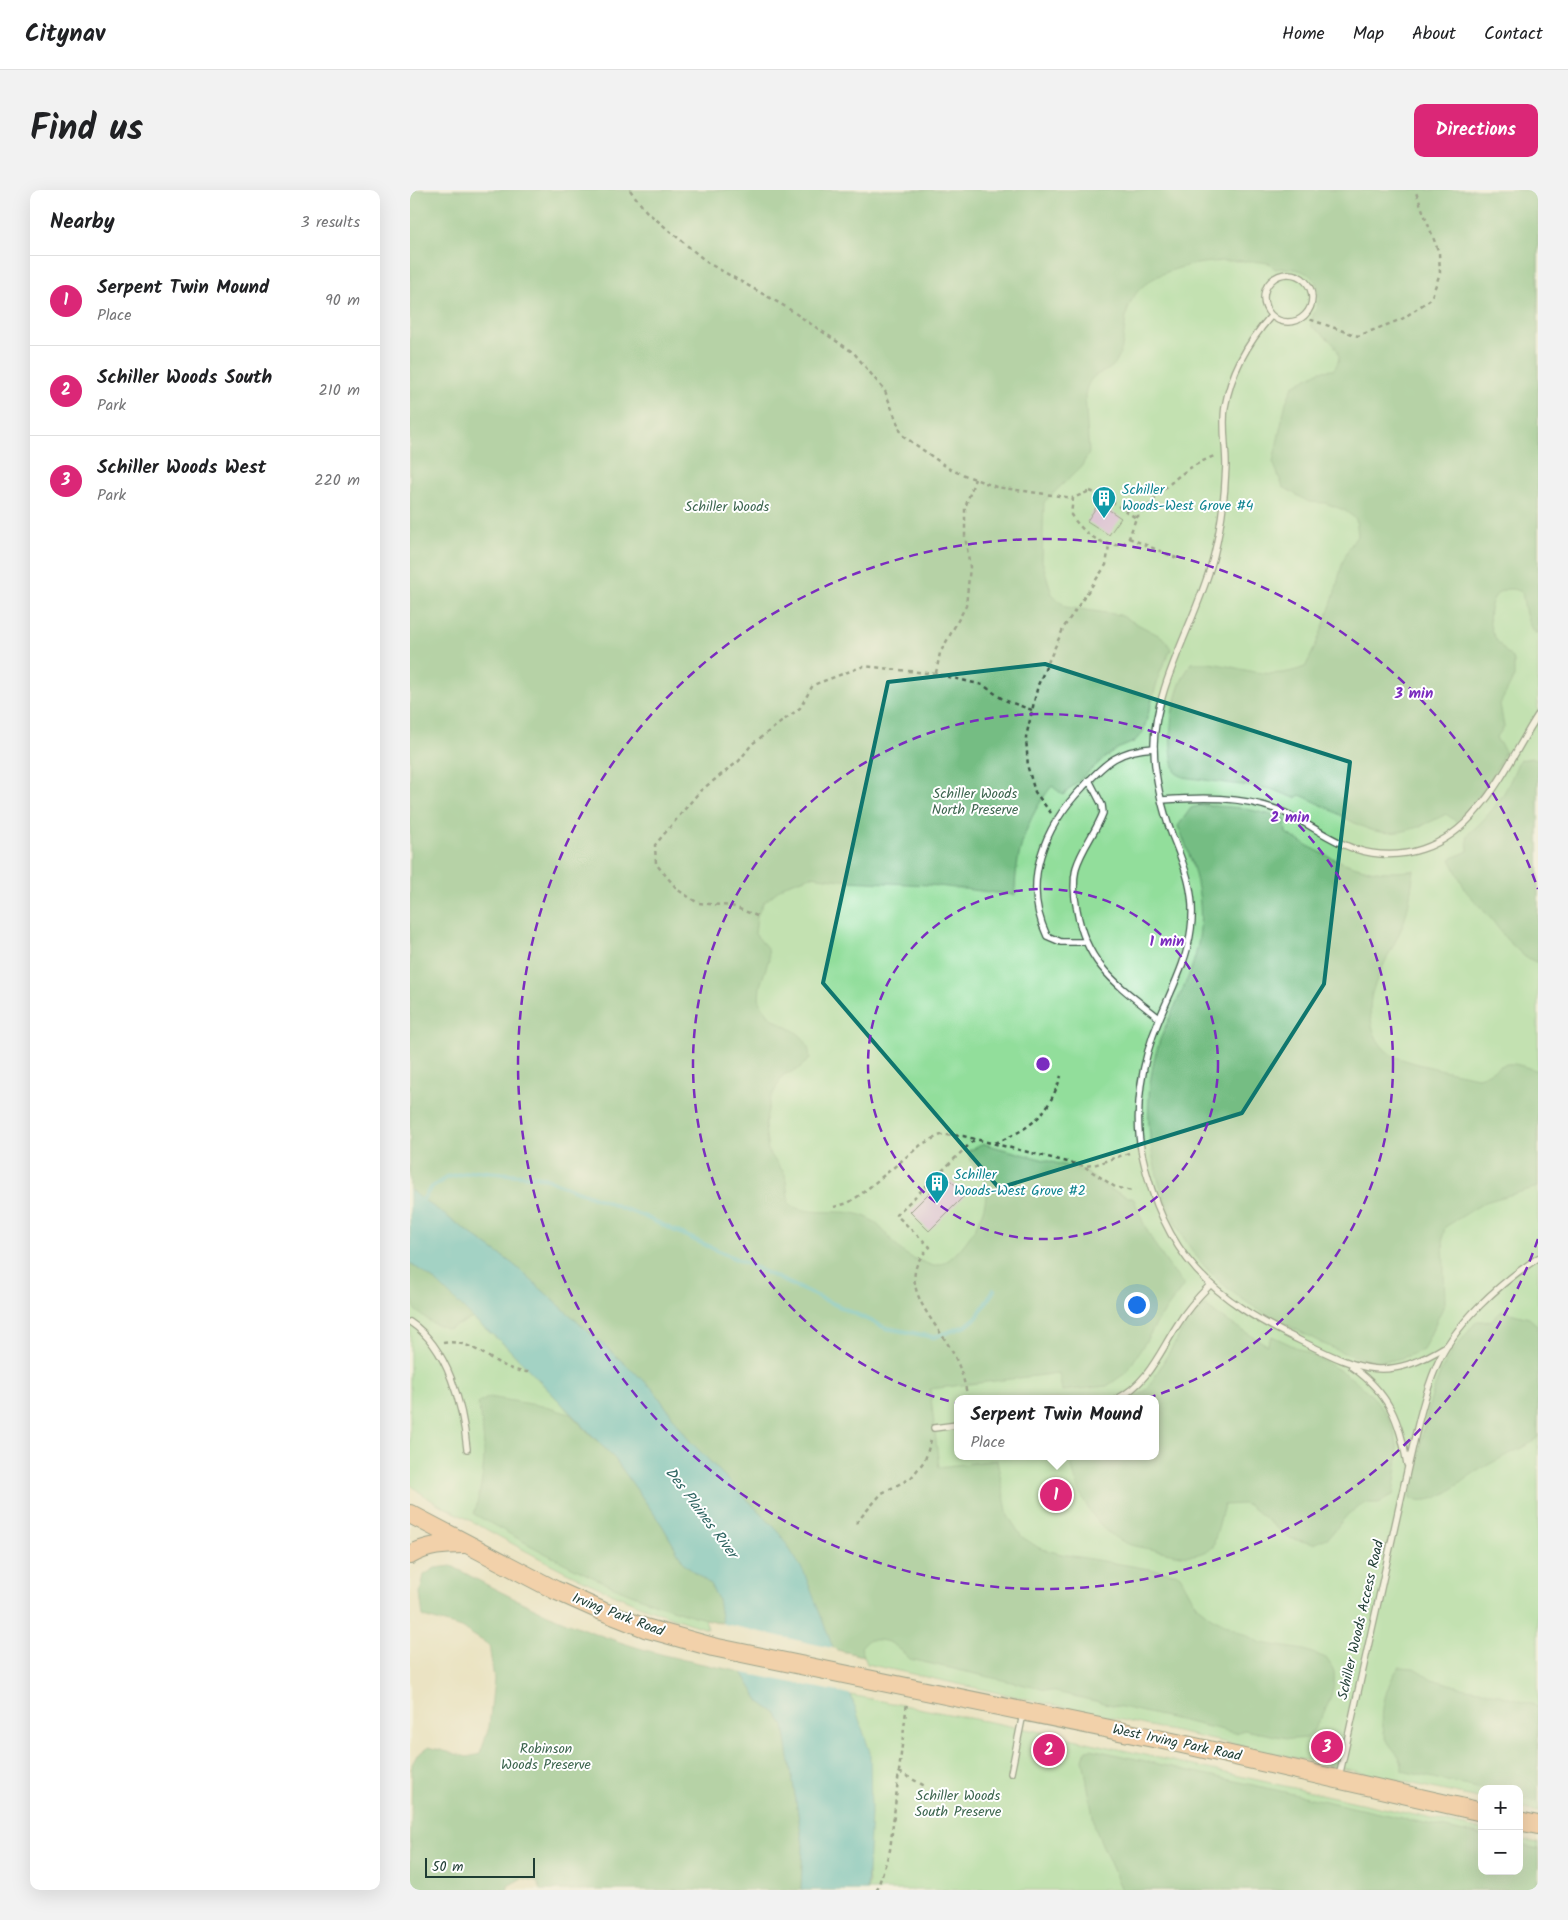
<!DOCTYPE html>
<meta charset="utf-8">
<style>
:root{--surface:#fff;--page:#f2f2f2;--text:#202124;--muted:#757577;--line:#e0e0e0;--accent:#db2777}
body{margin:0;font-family:Kalam,sans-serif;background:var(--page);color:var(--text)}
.controls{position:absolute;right:15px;bottom:15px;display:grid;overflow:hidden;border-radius:10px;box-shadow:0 5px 20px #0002}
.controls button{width:45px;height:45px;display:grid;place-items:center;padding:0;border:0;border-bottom:1px solid var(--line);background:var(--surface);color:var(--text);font:25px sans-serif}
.scale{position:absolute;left:15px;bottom:12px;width:110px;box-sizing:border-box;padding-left:5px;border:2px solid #1f3d34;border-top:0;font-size:14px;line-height:18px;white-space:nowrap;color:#1f3d34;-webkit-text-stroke:4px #fff;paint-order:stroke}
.you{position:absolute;left:726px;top:1114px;width:18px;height:18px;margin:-12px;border:4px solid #fff;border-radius:50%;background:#1a73e8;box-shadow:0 0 0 8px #1a73e833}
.badge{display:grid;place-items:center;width:32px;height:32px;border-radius:50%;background:var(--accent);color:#fff;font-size:16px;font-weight:700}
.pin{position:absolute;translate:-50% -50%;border:2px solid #fff;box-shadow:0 1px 5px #0006}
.popup{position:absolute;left:544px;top:1205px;width:205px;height:65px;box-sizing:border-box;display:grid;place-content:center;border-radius:10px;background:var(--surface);filter:drop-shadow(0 1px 4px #0005);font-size:16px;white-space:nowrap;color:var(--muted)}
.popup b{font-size:19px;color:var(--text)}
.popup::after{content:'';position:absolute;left:50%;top:100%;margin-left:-10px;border:10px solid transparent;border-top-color:var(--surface)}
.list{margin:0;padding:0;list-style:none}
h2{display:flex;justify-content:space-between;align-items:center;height:65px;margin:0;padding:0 20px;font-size:21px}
h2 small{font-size:16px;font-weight:400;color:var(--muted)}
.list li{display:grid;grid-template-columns:32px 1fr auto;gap:15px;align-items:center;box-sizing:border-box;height:90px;padding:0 20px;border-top:1px solid var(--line)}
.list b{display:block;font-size:19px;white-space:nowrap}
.list p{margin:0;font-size:16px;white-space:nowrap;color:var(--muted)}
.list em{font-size:16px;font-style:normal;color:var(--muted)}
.map{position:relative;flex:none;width:1128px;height:1700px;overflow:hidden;border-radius:10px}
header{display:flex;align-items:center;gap:30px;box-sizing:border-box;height:70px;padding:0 25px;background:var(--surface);border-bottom:1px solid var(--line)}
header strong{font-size:24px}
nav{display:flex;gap:28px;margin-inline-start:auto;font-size:18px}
.intro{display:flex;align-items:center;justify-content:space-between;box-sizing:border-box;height:120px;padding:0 30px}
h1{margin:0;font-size:35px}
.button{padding:12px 22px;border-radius:10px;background:var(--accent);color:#fff;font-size:18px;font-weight:700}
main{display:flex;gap:30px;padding:0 30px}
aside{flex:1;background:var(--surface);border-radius:10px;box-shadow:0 5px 20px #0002}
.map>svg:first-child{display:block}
</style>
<header>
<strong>Citynav</strong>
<nav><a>Home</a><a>Map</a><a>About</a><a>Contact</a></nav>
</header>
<div class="intro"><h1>Find us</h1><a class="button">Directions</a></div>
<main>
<aside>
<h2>Nearby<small>3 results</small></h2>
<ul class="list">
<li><span class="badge">1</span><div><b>Serpent Twin Mound</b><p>Place</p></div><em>90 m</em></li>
<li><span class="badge">2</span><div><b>Schiller Woods South</b><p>Park</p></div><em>210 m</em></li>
<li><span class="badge">3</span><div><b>Schiller Woods West</b><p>Park</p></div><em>220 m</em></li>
</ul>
</aside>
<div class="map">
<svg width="1128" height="1700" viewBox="0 0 1128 1700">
<rect width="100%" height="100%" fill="#fff"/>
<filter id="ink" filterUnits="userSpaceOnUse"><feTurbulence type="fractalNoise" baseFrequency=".02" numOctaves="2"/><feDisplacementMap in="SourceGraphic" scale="10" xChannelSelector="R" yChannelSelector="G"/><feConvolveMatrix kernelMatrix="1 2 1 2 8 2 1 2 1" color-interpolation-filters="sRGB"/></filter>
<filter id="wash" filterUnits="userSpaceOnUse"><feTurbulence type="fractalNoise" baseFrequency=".0096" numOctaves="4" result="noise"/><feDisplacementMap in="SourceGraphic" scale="20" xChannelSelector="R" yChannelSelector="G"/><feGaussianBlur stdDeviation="1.12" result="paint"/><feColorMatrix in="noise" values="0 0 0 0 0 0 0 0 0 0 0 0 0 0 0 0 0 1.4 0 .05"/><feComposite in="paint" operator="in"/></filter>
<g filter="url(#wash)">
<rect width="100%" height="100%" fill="#ebe3c3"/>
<g fill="#92de9b" stroke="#588e68" fill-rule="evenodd">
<path d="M0,0H1128V1622L1109,1618V1599H1072V1609L457,1474L454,1466L423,1459L393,1382L368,1341L280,1251L243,1199L103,1074L0,1000ZM547,1209H745V1266H547Z"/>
<path d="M0,1073L95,1155L205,1269L275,1375C294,1388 307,1410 312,1433L295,1429L298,1439C215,1415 140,1375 65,1333C44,1321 17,1311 0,1294Z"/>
<polygon points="441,1505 641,1544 1072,1640 1072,1681 1109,1681 1109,1649 1128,1653 1128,1700 457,1700 459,1693"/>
</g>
<g fill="#75bd83" stroke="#4a7d5c">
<path d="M0,0H1128V445C1115,436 1115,416 1112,402C1086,390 1075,416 1081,439C1085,451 1095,461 1104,470V487L1090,514L1094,537L1086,548L1095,561C1083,587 1068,612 1046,631L1036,624C962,664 954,631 890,605L885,608L861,599L773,587L766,583C755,552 761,499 782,473C825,470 850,495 895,477C905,460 919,422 925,402C932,377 931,367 948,345L946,329L934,320L915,313L899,312L873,297L863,272L876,212L883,196L910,181L923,180C940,161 916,147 901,136C901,124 909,117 909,106C909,81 884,76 865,79L859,73C818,67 735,71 719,116C712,134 717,155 706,172C696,188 679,177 675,206L679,263L671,277L634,312L632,371L642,404L656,417L710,425L754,448L761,459L750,482L733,542L724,552L707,559L693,569L653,605L642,596C616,628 605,665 605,705L520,695L439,691L401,686L375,695L353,713L347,726L345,744L358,759L359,769L350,796L349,812C353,816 356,821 359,825C377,842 398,838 400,869L387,880L373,885L360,910L355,936L358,961L375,984L379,1014C398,1027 428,1018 451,1025C471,1031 479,1051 494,1063C502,1069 514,1072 523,1076C527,1075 534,1074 537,1071C556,1058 584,1016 574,991C569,980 560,974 558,961L574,954L661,977L675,982L701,1000L724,1009C735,1042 752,1069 774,1095L748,1131L717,1182L697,1196L652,1201L649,1183L520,1199L529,1277L587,1270L598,1326L612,1347L629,1358L651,1364L769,1384L786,1415L801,1427L851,1453L894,1460L916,1468C919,1472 923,1478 924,1482C927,1503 910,1533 897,1548L883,1549L834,1540L826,1543L500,1469C484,1454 481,1449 458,1450L451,1457L454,1466L423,1459L393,1382L368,1341L280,1251L243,1199L103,1074L0,1000Z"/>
<path d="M1123,568L1128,569V773L1115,767L1097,750L1082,730L1056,701L1040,669L1058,661L1057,645C1085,621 1096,604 1109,570Z"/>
<path d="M792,615L832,618L875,628L876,643C916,667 956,689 1004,680C1001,700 999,719 992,737C984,756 967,785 962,803C957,824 962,853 982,865C1000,874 1047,883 1068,887C1080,884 1083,879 1093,875C1104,871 1117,878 1128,881V997L1075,1012L1035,1037L1033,1046L1035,1113L1013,1160C1004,1163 994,1168 984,1170C946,1176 908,1150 875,1134C851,1122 826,1107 806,1088C745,1030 723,929 750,850C758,828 770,807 779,785C800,731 790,687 768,636L781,618Z"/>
<polygon points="0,1073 28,1093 63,1128 38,1139 22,1133 5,1120 0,1099"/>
<path d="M795,1115L807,1125L857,1155L862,1146C910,1169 978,1195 987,1255C989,1272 985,1289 983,1305L969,1313H954L938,1324L919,1347L904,1354L879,1348L840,1316L833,1314L814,1315L803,1357C785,1369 772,1366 751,1361C741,1359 731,1358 721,1355C685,1343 665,1301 660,1266H745V1209H724L738,1198L773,1139Z"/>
<path d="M1092,1121L1119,1128L1128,1136V1247L1121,1253C1104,1262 1086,1270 1069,1280C1044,1294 1032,1316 1000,1309C1009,1267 1014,1220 1031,1181C1040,1162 1055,1146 1067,1131H1081Z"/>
<path d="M79,1207L132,1216L160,1224L205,1269L252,1335L275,1375L300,1394L308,1409L312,1433C222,1413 144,1369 64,1324C76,1283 77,1255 68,1214Z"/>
<path d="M42,1376C96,1406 154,1434 213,1453C252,1466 292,1474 332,1482L350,1512L366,1523L374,1536L393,1655L391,1700H131L127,1691L112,1688L98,1696V1700H0L2,1574L7,1565L19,1557L57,1567L70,1564L79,1537L84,1489L79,1455L52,1438L13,1427L10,1403L14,1385L25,1378Z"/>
<path d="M989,1477L1004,1478L1022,1489L1050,1497L1075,1501L1128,1516V1612L1109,1607V1599H1072L992,1581C994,1565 981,1561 976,1548C967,1527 976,1494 989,1477Z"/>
<polygon points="681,1559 1072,1646 1072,1681 1109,1681 1109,1655 1128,1659 1128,1700 712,1700 685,1638 673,1569 676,1560"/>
</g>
<polygon fill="#4ebcc5" stroke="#367c7c" points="0,1000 103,1074 243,1199 280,1251 368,1341 394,1382 441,1505 460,1562 461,1623 457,1700 391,1700 393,1655 374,1536 366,1523 350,1512 332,1482 312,1433 308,1409 300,1394 275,1375 252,1335 205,1269 95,1155 66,1131 28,1093 0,1073"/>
<polygon fill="#ebe3c3" points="310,1433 426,1459 444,1505 329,1482"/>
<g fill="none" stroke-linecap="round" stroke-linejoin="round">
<polyline stroke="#4ebcc5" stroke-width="4.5" points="10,1014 20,999 37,987 66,981 131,987 233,1026 476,1138 524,1147 556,1136 567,1127 584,1100"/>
</g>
<g id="blocks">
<g fill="#cea3e9">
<polygon points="689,313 711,328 699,345 677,331"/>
<polygon points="536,986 555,1005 519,1041 500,1022"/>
</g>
</g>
</g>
<g filter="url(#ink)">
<use href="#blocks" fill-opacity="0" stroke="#3e5649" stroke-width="1"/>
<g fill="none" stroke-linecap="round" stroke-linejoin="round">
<g stroke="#3e5649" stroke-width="8">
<g id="lane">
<circle cx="878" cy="108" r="24"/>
<path d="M861,126C838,152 821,183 815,217C812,236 816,256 816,275C815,305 811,337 804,365C789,426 744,496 744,556C744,585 752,619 762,645C775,677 786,704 781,739C777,772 761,800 749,830C732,869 723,922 732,964C754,1066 802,1109 893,1152C952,1181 977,1193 1038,1155"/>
<path d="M679,590L692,615L693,623C686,642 672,658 666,678C663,691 664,706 667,720C676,775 708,795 749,828"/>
<path d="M752,610C792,607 830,606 868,620C895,630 918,650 945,659C992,674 1037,657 1067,620C1092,592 1108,556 1128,525"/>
<path d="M674,752H651L637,746C611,692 634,637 673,597C696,572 709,560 744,558"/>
<path d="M0,1132C38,1157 53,1216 57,1259"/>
<path d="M942,1177C979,1203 990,1231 997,1274"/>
<path d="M707,1209C739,1192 749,1163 768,1134C777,1119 788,1107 800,1095"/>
<polyline points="524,1238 547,1235"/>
<polyline points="601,1583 613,1524"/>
<path d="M929,1587L998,1277C1006,1243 1013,1208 1026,1177C1044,1134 1090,1093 1128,1068"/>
</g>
</g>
<g stroke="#3e5649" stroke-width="20">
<g id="primary">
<polyline points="0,1324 145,1400 192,1421 235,1438 303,1457 772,1554 1072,1622"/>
<path d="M0,1365C18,1355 34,1354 54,1354"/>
<polyline points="1109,1631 1128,1635"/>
</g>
</g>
<g stroke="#3e5649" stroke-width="2.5" stroke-dasharray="4 4" stroke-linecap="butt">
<polyline points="220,0 236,21 298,73 376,117 444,163 475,201 492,245 541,280 586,297 663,308"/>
<polyline points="893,127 948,146 992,129 1021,109 1030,83 1029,63 1005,0"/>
<path d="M680,301L695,307L726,328L719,348L712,355C689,356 674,343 661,325L663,308Z"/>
<path d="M726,328C756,299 767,280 807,265"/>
<polyline points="719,348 769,369"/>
<polyline points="526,483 530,463 556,416 560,377 555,346 555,318 565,289"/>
<polyline points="641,623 625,602 618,578 616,547 628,495 654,437 696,375 699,356"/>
<polyline points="347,726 322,716 288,713 268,700 246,674 245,655 290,601 329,571 342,554 390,518 403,495 454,476 526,484 573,495 594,510 622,520"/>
<path d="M585,953C622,938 638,925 651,886"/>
<polyline points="675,977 705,997 722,1001"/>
<polyline points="424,1017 438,1013 450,1005 512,954 531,945 553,946 674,976 684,975 722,962"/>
<path d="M33,1153C66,1147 87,1183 120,1182"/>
<path d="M558,1209C555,1193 551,1179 544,1165C528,1132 480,1093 520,1057L486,1025L564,950"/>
<polyline points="446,1333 472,1303 501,1288 515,1270 522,1247"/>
<polyline points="489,1582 515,1596"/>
<polyline points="467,1700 480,1660 497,1512"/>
</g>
<use href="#lane" stroke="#fff" stroke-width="5.5"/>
<use href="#primary" stroke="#fabb8c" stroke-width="18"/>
</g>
</g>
<path d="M0 0H1128V1700H0ZM635,474L940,572L914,794L832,923L589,998L413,793L478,492Z" fill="#ebe3c3" fill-opacity=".55" fill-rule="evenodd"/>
<path fill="none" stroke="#0f766e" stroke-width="4" stroke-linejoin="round" d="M635,474L940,572L914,794L832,923L589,998L413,793L478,492Z"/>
<g fill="none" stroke="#7b2cbf" stroke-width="2.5" stroke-dasharray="9 6">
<circle cx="633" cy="874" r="175"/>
<circle cx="633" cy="874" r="350"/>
<path d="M1128 1049A525 525 0 1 1 1128 699"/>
</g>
<defs>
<g id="building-pin" transform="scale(1.25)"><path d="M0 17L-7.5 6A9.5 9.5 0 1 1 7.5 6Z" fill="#0f9aa8" stroke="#fff"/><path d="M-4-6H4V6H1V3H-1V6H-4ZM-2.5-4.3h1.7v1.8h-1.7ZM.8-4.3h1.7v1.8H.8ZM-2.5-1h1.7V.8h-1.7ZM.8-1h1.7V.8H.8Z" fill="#fff"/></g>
</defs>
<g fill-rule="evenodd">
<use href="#building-pin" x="694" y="308"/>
<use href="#building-pin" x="527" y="993"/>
</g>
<g text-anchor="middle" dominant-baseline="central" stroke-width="4" stroke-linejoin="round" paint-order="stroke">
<g font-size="14" fill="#0d838f" stroke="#fff" text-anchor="start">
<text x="712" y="300">Schiller<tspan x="712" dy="16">Woods-West Grove #4</tspan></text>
<text x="544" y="985">Schiller<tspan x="544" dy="16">Woods-West Grove #2</tspan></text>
</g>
<g font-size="14" fill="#3c654e" stroke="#fff">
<text x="317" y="317">Schiller Woods</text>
<text x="565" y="604">Schiller Woods<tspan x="565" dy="16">North Preserve</tspan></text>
<text x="136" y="1559">Robinson<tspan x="136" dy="16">Woods Preserve</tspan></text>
<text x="548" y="1606">Schiller Woods<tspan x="548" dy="16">South Preserve</tspan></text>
</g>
<g font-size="14" fill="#1f3d34" stroke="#fff">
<text transform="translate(208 1425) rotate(21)">Irving Park Road</text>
<text transform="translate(951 1430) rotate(-77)">Schiller Woods Access Road</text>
<text transform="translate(767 1553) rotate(12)">West Irving Park Road</text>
</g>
<g font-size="15" font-style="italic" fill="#2d6360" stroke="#fff">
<text transform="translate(291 1323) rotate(53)">Des Plaines River</text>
</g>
</g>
<circle cx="633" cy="874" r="8" fill="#7b2cbf" stroke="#fff" stroke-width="2.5"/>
<g font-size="15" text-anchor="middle" font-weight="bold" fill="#7b2cbf" stroke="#fff" stroke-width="4" stroke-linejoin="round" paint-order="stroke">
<text x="1004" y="508">3 min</text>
<text x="880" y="632">2 min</text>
<text x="757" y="756">1 min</text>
</g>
</svg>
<div class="controls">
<button>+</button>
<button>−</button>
</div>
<div class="scale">50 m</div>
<div class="you"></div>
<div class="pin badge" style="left:646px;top:1305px">1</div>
<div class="popup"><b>Serpent Twin Mound</b>Place</div>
<div class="pin badge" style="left:639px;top:1560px">2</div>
<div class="pin badge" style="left:917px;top:1557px">3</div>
</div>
</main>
